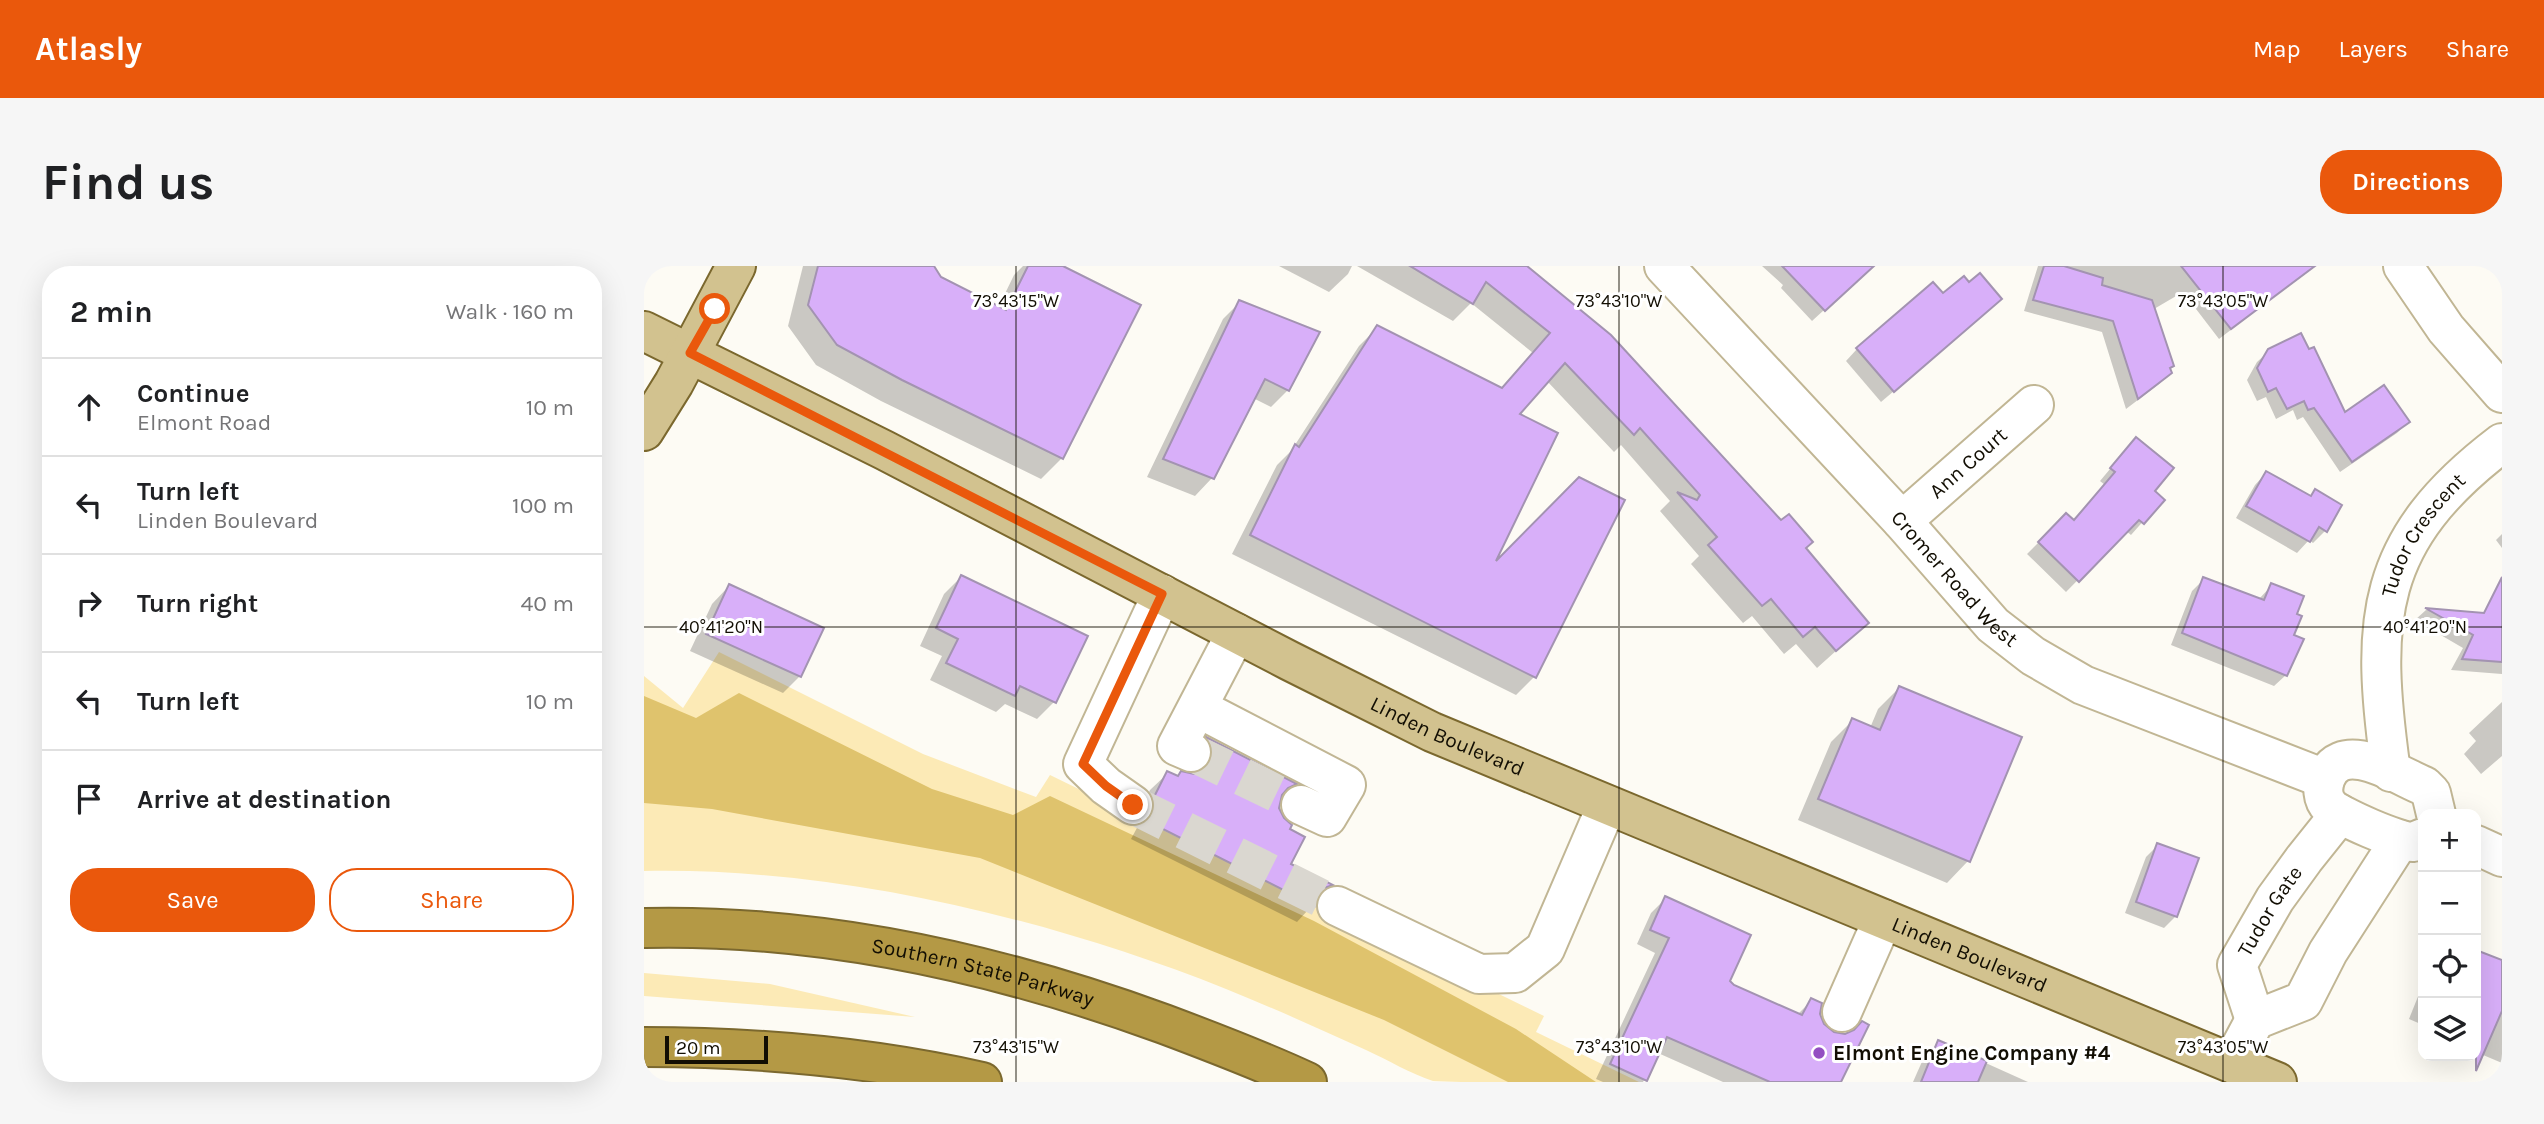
<!DOCTYPE html>
<meta charset="utf-8">
<style>
:root{--surface:#fff;--page:#f6f6f6;--text:#202124;--muted:#757577;--line:#e0e0e0;--accent:#ea580c}
body{margin:0;font-family:Karla,sans-serif;background:var(--page);color:var(--text)}
.controls{position:absolute;right:21px;bottom:21px;display:grid;overflow:hidden;border-radius:14px;box-shadow:0 7px 28px #0002}
.controls button{width:63px;height:63px;display:grid;place-items:center;padding:0;border:0;border-bottom:2px solid var(--line);background:var(--surface);color:var(--text);font:35px sans-serif}
.scale{position:absolute;left:21px;bottom:18px;width:103px;box-sizing:border-box;padding-left:7px;border:4px solid #120e03;border-top:0;font-size:19px;line-height:24px;white-space:nowrap;color:#120e03;-webkit-text-stroke:5px #fff;paint-order:stroke}
.stop{position:absolute;width:21px;height:21px;margin:-16px;border:5px solid #ea580c;border-radius:50%;background:#fff}
.stop.end{background:#ea580c;border-color:#fff;box-shadow:0 2px 7px #0008}
.list{margin:0;padding:0;list-style:none}
h2{display:flex;justify-content:space-between;align-items:center;height:91px;margin:0;padding:0 28px;font-size:30px}
h2 small{font-size:23px;font-weight:400;color:var(--muted)}
.list li{display:grid;grid-template-columns:46px 1fr auto;gap:21px;align-items:center;box-sizing:border-box;height:98px;padding:0 28px;border-top:2px solid var(--line)}
.list b{display:block;font-size:26px;white-space:nowrap}
.list p{margin:0;font-size:23px;white-space:nowrap;color:var(--muted)}
.list em{font-size:23px;font-style:normal;color:var(--muted)}
.actions{display:flex;gap:14px;padding:21px 28px}
.actions a{flex:1;padding:16px 0;border:2px solid var(--accent);border-radius:28px;text-align:center;font-size:24px;color:var(--accent)}
.actions .main{background:var(--accent);color:#fff}
.icon{flex:none;width:38px;height:38px;fill:none;stroke:currentColor;stroke-width:2;stroke-linecap:round;stroke-linejoin:round}
.map{position:relative;flex:none;width:1858px;height:816px;overflow:hidden;border-radius:28px}
header{display:flex;align-items:center;gap:42px;box-sizing:border-box;height:98px;padding:0 35px;background:var(--accent);color:#fff}
header strong{font-size:33px}
nav{display:flex;gap:38px;margin-inline-start:auto;font-size:24px}
.intro{display:flex;align-items:center;justify-content:space-between;box-sizing:border-box;height:168px;padding:0 42px}
h1{margin:0;font-size:49px}
.button{padding:18px 32px;border-radius:28px;background:var(--accent);color:#fff;font-size:24px;font-weight:700}
main{display:flex;gap:42px;padding:0 42px}
aside{flex:1;background:var(--surface);border-radius:28px;box-shadow:0 7px 28px #0002}
.map>svg:first-child{display:block}
</style>
<header>
<strong>Atlasly</strong>
<nav><a>Map</a><a>Layers</a><a>Share</a></nav>
</header>
<div class="intro"><h1>Find us</h1><a class="button">Directions</a></div>
<main>
<aside>
<h2>2 min<small>Walk · 160 m</small></h2>
<ul class="list">
<li><svg class="icon" aria-label="ahead" viewBox="0 0 24 24"><path d="M12 20V5M6 11l6-6 6 6"/></svg><div><b>Continue</b><p>Elmont Road</p></div><em>10 m</em></li>
<li><svg class="icon" aria-label="left" viewBox="0 0 24 24"><path d="M17 20v-9H6M10 6l-5 5 5 5"/></svg><div><b>Turn left</b><p>Linden Boulevard</p></div><em>100 m</em></li>
<li><svg class="icon" aria-label="right" viewBox="0 0 24 24"><path d="M7 20v-9h11M14 6l5 5-5 5"/></svg><div><b>Turn right</b></div><em>40 m</em></li>
<li><svg class="icon" aria-label="left" viewBox="0 0 24 24"><path d="M17 20v-9H6M10 6l-5 5 5 5"/></svg><div><b>Turn left</b></div><em>10 m</em></li>
<li><svg class="icon" aria-label="arrive" viewBox="0 0 24 24"><path d="M6 21V4h12l-3 4 3 4H6"/></svg><div><b>Arrive at destination</b></div></li>
</ul>
<div class="actions"><a class="main">Save</a><a>Share</a></div>
</aside>
<div class="map">
<svg width="1858" height="816" viewBox="0 0 1858 816">
<rect width="100%" height="100%" fill="#fdfbf4"/>
<g fill="#fceab6">
<path d="M75,386L279,488L392,531L406,509L900,750L892,766L995,816C946,816 897,816 847,816C831,816 804,816 789,815C767,808 744,794 722,784C676,763 629,742 582,723C404,652 192,601 0,605V410L39,442Z"/>
<polygon points="0,707 126,718 271,751 0,730"/>
</g>
<polygon fill="#dfc36d" points="95,427 288,523 369,549 406,530 670,655 872,763 952,816 864,816 740,754 336,592 68,543 0,537 0,430 52,452"/>
<g fill="#0003">
<polygon points="159,0 288,0 296,12 354,42 370,9 379,0 415,0 418,192 397,213 237,135 172,99 144,60"/>
<polygon points="635,0 708,0 704,8 685,26"/>
<polygon points="713,0 878,0 1160,282 1223,357 1173,402 1152,378 1140,388 1108,350 1099,357 1047,298 1055,290 1016,245 1026,235 977,179 970,186 903,115 874,149 847,302 890,411 872,429 588,288 633,199 647,185 715,80 733,62 857,123 889,87 827,37 809,55"/>
<polygon points="1118,0 1228,0 1168,55 1137,22 1139,19"/>
<polygon points="1394,0 1645,0 1655,10 1644,20 1575,73 1539,26 1510,43 1528,100 1525,103 1526,107 1515,118 1482,143 1458,66 1380,45"/>
<polygon points="1298,30 1344,45 1237,136 1202,95 1213,83"/>
<polygon points="596,36 673,67 644,124 627,141 609,132 568,212 551,230 503,211 579,53"/>
<polygon points="1625,85 1700,149 1764,156 1753,167 1696,206 1659,151 1653,154 1649,144 1632,153 1622,131 1613,135 1603,114 1613,96"/>
<polygon points="1481,185 1508,226 1518,234 1487,269 1482,265 1422,326 1383,288 1422,249 1429,256 1461,219 1456,215"/>
<polygon points="1622,207 1665,231 1671,225 1681,265 1669,277 1665,274 1653,287 1592,252 1611,219"/>
<polygon points="1858,268 1858,282 1852,274"/>
<polygon points="317,311 410,436 393,453 361,438 352,446 286,414 298,390 276,380 300,328"/>
<polygon points="1560,313 1615,333 1628,319 1650,349 1642,409 1630,420 1527,379 1548,325"/>
<polygon points="85,320 156,410 139,427 46,385 68,338"/>
<polygon points="1782,344 1858,350 1858,408 1807,404 1819,382 1771,354"/>
<polygon points="1255,422 1324,595 1303,617 1154,554 1187,476 1208,455 1226,462 1234,443"/>
<polygon points="1858,436 1858,490 1837,508 1820,488 1832,475 1825,467"/>
<polygon points="563,473 650,518 635,533 633,540 645,599 686,620 653,656 487,573 494,560 493,551 506,524 524,507 533,512 551,509 552,501 546,489"/>
<polygon points="1514,579 1532,650 1520,662 1481,647 1502,591"/>
<polygon points="1022,632 1084,716 1153,749 1168,734 1179,759 1189,768 1201,769 1223,760 1195,816 1079,816 1014,787 999,816 959,816 952,813 1011,687 993,678 1007,647"/>
<polygon points="1832,686 1858,696 1858,797 1832,786"/>
<polygon points="1779,718 1779,759 1765,753"/>
<polygon points="1295,776 1384,816 1269,816 1280,791"/>
</g>
<g fill="#d8aff9" stroke="#a393b1" stroke-width="2">
<polygon points="174,0 290,0 297,11 362,44 384,0 419,0 497,39 419,193 258,114 193,79 164,39"/>
<polygon points="766,0 883,0 967,69 1137,254 1145,248 1169,276 1162,282 1225,357 1192,385 1171,361 1159,371 1127,333 1118,340 1064,279 1073,271 1033,226 1053,234 1056,229 996,162 990,169 921,97 876,148 914,167 852,295 935,211 981,234 892,412 606,269 651,178 655,181 733,59 858,122 906,67 842,16 829,38"/>
<polygon points="1138,0 1230,0 1181,45"/>
<polygon points="1400,0 1420,0 1459,12 1458,19 1508,34 1530,100 1526,102 1528,107 1494,133 1469,55 1389,34"/>
<polygon points="1537,0 1671,0 1587,63"/>
<polygon points="1336,7 1358,33 1250,126 1212,82 1289,16 1299,27 1320,10 1325,16"/>
<polygon points="595,34 676,66 645,125 621,113 570,213 519,193"/>
<polygon points="1657,67 1665,83 1670,81 1701,146 1740,119 1766,156 1708,196 1670,142 1664,144 1660,135 1643,143 1632,122 1624,126 1613,102 1624,83"/>
<polygon points="1492,171 1530,202 1511,225 1521,234 1500,258 1495,254 1435,316 1394,276 1422,247 1430,254 1471,206 1466,202"/>
<polygon points="1622,205 1667,230 1671,223 1698,239 1683,266 1675,261 1666,276 1602,240"/>
<polygon points="317,309 444,370 412,437 376,420 371,430 302,397 314,373 292,362"/>
<polygon points="1559,311 1620,334 1627,317 1660,330 1653,348 1658,350 1650,369 1660,373 1643,410 1538,367"/>
<polygon points="1858,311 1858,396 1818,393 1829,369 1781,342 1840,347"/>
<polygon points="85,318 180,362 157,411 62,368"/>
<polygon points="1255,420 1378,471 1326,596 1174,533 1208,452 1236,464"/>
<polygon points="562,471 653,518 644,522 638,529 635,542 640,552 648,559 646,563 661,571 647,598 689,619 680,622 674,630 671,640 503,555 507,551 511,542 509,533 523,505 534,510 537,505 550,508 561,503 567,495 569,483"/>
<polygon points="1513,577 1555,592 1533,651 1492,636"/>
<polygon points="1021,630 1107,669 1086,715 1090,719 1158,749 1167,732 1178,737 1176,748 1180,758 1190,766 1201,768 1210,764 1218,755 1225,759 1197,816 1126,816 1023,771 1003,815 966,798 1025,672 1006,664"/>
<polygon points="1832,684 1858,694 1858,745 1832,805"/>
<polygon points="1294,774 1343,795 1334,816 1277,816"/>
</g>
<g fill="none" stroke-linecap="round" stroke-linejoin="round">
<g stroke="#dad7d0" stroke-width="38" stroke-dasharray="38 19" stroke-linecap="butt">
<polyline points="547,486 657,539"/>
<polyline points="489,539 693,640"/>
</g>
<g stroke="#c1b694" stroke-width="42">
<g id="minor">
<path id="s1" d="M1020,0L1258,255L1349,359L1389,390L1439,419L1681,513"/>
<polyline points="1759,0 1802,63 1858,127"/>
<path id="s2" d="M1258,255L1390,139"/>
<polyline points="554,442 702,519 683,551 657,539"/>
<polyline points="547,486 533,480 592,367"/>
<path id="s3" d="M1747,506C1726,354 1729,275 1858,177"/>
<polyline points="489,539 462,520 439,498 518,328"/>
<path d="M1779,572C1776,573 1773,575 1769,576C1757,577 1694,550 1686,541C1678,533 1678,521 1682,511C1699,472 1753,509 1780,520L1787,527L1792,548"/>
<polyline points="1832,579 1858,591"/>
<polyline points="693,640 835,708 871,707 901,683 963,539"/>
<polyline points="1198,746 1239,653"/>
<path id="s4" d="M1611,754L1593,699L1631,633L1660,593L1696,548"/>
<polyline points="1588,797 1611,754 1659,735 1684,686 1756,574"/>
</g>
</g>
<g stroke="#7b682e" stroke-width="42">
<g id="major">
<path id="s5" d="M0,65L240,184L646,395L788,466L1633,816"/>
<polyline points="0,165 30,117 92,0"/>
</g>
</g>
<g stroke="#7b682e" stroke-width="42">
<g id="highway">
<path id="s6" d="M0,662C178,658 353,697 520,758C568,776 616,794 663,816"/>
<path d="M0,781C114,781 227,791 338,816"/>
</g>
</g>
<use href="#minor" stroke="#fff" stroke-width="38"/>
<use href="#major" stroke="#d2c28f" stroke-width="38"/>
<use href="#highway" stroke="#b49945" stroke-width="38"/>
</g>
<g fill="none" stroke-linecap="round" stroke-linejoin="round">
<polyline stroke="#ea580c" stroke-width="9" points="71,43 46,87 518,328 439,498 462,520 489,539"/>
</g>
<path fill="none" stroke="#120e03" stroke-width="2" stroke-opacity="0.45" d="M372,0V816M975,0V816M1579,0V816M0,361H1858"/>
<circle fill="#934ec2" stroke="#fff" stroke-width="2.5" cx="1175" cy="787" r="7"/>
<g text-anchor="middle" dominant-baseline="central" stroke-width="6" stroke-linejoin="round" paint-order="stroke">
<g font-size="21" fill="#120e03" stroke="#fff">
<text stroke="none"><textPath href="#s2" startOffset="88">Ann Court</textPath></text>
<text stroke="none"><textPath href="#s3" startOffset="248">Tudor Crescent</textPath></text>
<text stroke="none"><textPath href="#s1" startOffset="427">Cromer Road West</textPath></text>
<text stroke="none"><textPath href="#s5" startOffset="900">Linden Boulevard</textPath></text>
<text stroke="none"><textPath href="#s4" startOffset="121">Tudor Gate</textPath></text>
<text stroke="none"><textPath href="#s5" startOffset="1466">Linden Boulevard</textPath></text>
<text stroke="none"><textPath href="#s6" startOffset="343">Southern State Parkway</textPath></text>
</g>
<g font-size="21" font-weight="bold" fill="#120e03" stroke="#fff" text-anchor="start">
<text x="1189" y="787">Elmont Engine Company #4</text>
</g>
</g>
<g font-size="18" text-anchor="middle" fill="#120e03" stroke="#fff" stroke-width="6" stroke-linejoin="round" paint-order="stroke">
<text x="372" y="41">73°43'15"W</text>
<text x="975" y="41">73°43'10"W</text>
<text x="1579" y="41">73°43'05"W</text>
<text x="77" y="367">40°41'20"N</text>
<text x="1781" y="367">40°41'20"N</text>
<text x="372" y="787">73°43'15"W</text>
<text x="975" y="787">73°43'10"W</text>
<text x="1579" y="787">73°43'05"W</text>
</g>
</svg>
<div class="controls">
<button>+</button>
<button>−</button>
<button><svg class="icon" aria-label="locate" viewBox="0 0 24 24"><circle cx="12" cy="12" r="6"/><path d="M12 2v4M12 18v4M2 12h4M18 12h4"/></svg></button>
<button><svg class="icon" aria-label="layers" viewBox="0 0 24 24"><path d="M12 4l9 5-9 5-9-5zM3 14l9 5 9-5"/></svg></button>
</div>
<div class="scale">20 m</div>
<div class="stop" style="left:71px;top:43px"></div>
<div class="stop end" style="left:489px;top:539px"></div>
</div>
</main>
